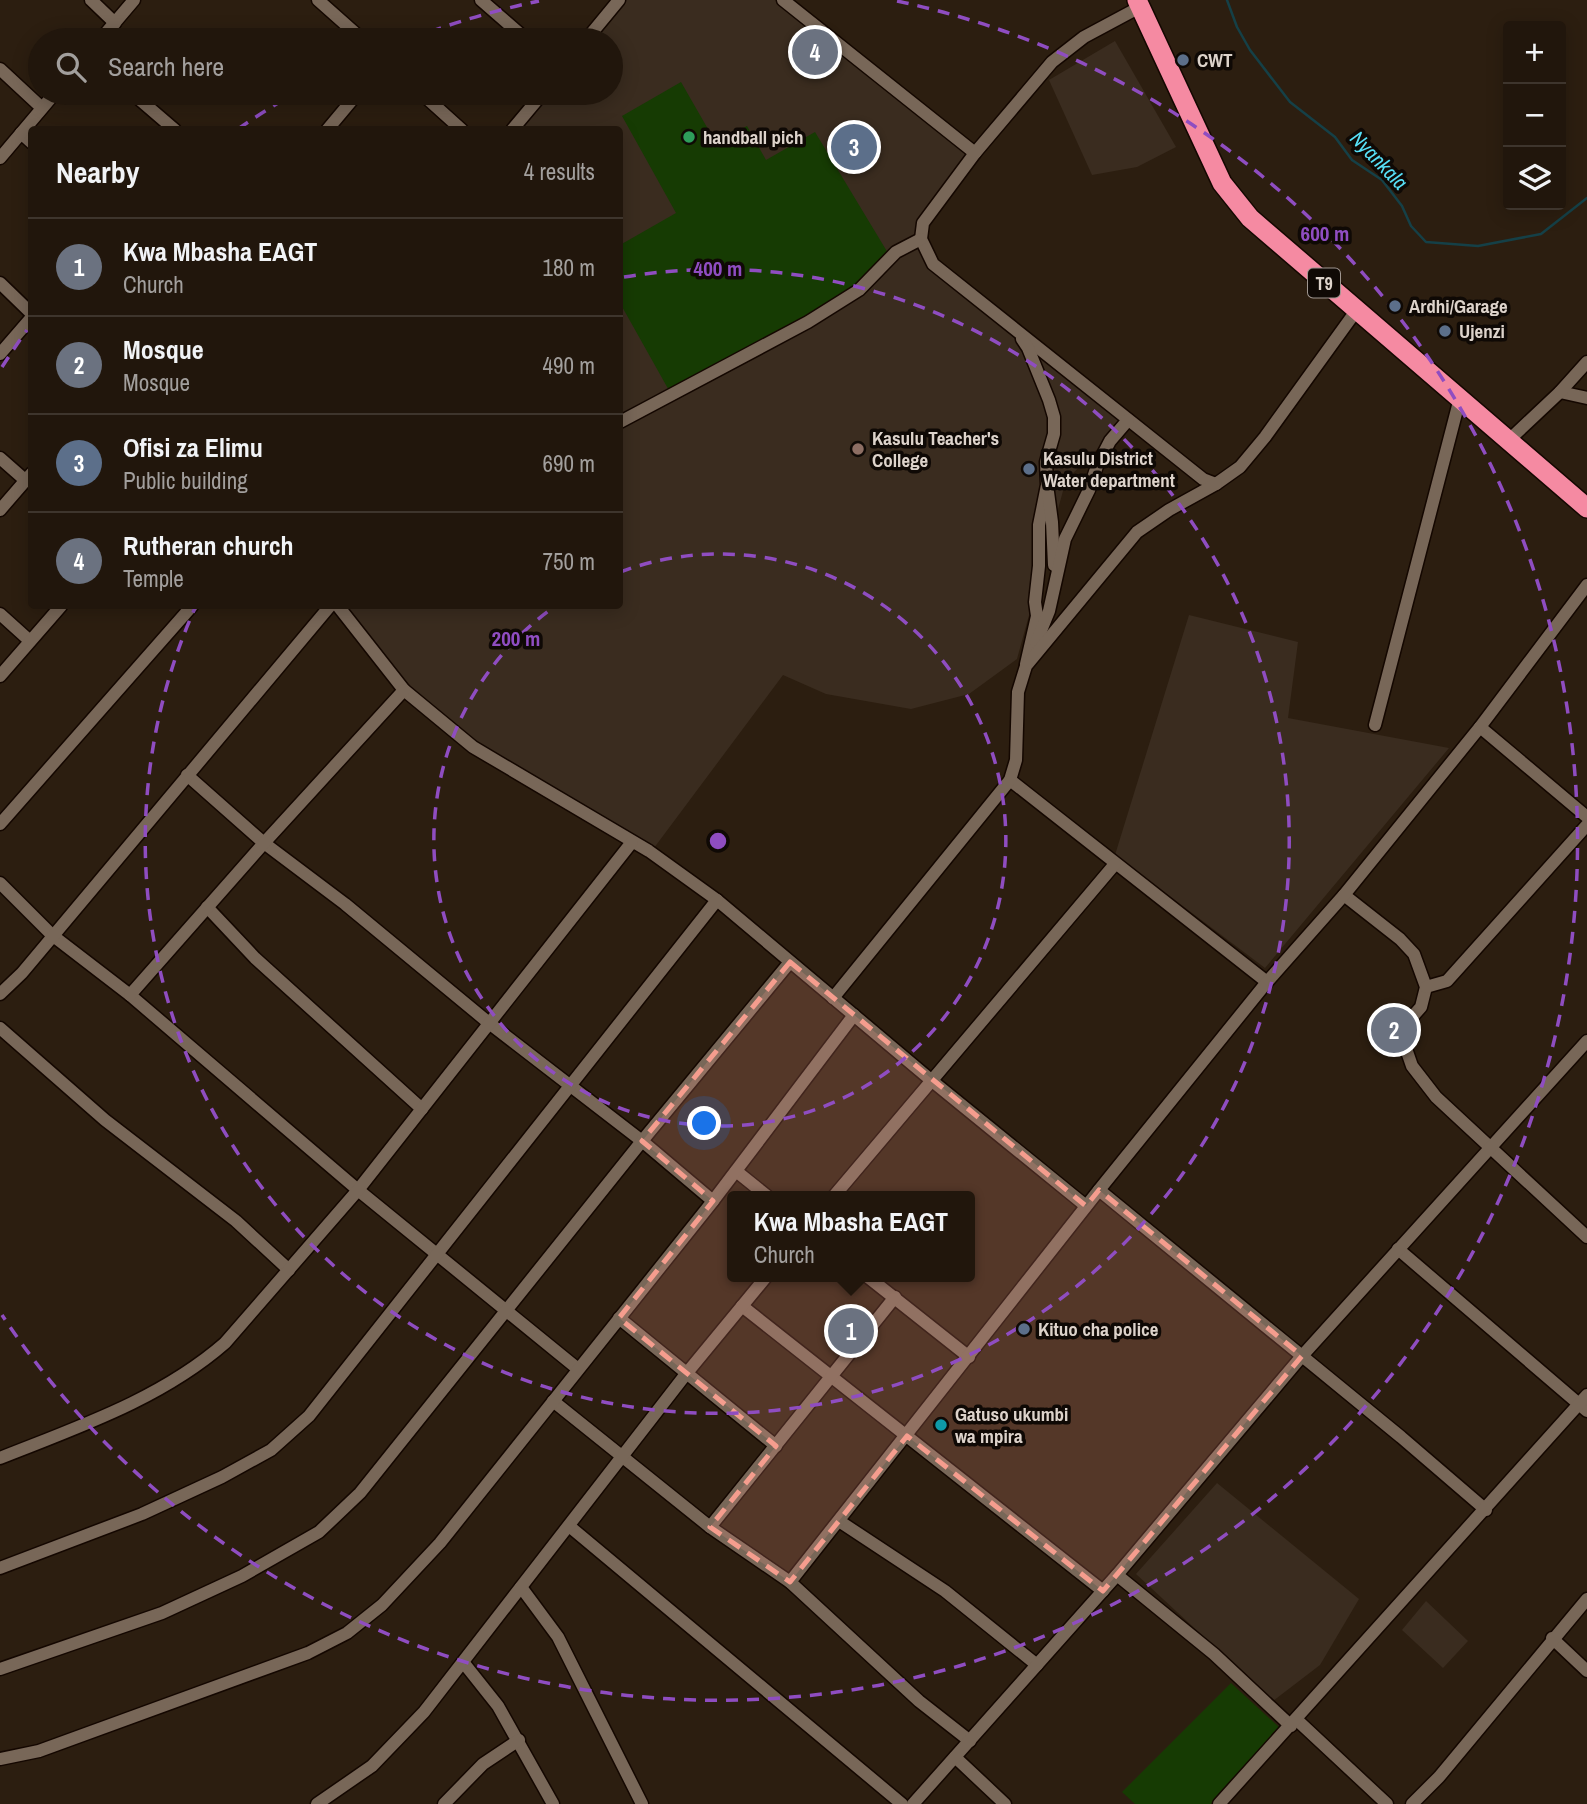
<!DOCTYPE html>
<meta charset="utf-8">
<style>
:root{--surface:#21160c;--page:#2d231a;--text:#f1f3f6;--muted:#a29f9d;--line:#3e352d;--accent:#f59d8e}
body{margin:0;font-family:"Archivo Narrow",sans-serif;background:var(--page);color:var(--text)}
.controls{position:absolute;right:21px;top:21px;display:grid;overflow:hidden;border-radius:7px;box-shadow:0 4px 18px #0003}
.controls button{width:63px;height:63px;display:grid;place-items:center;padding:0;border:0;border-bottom:2px solid var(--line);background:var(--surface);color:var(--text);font:35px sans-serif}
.you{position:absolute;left:705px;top:1124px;width:24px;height:24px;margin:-18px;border:5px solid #fff;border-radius:50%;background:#1a73e8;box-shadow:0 0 0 10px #1a73e833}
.badge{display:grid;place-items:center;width:46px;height:46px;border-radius:50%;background:var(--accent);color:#fff;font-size:23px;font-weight:700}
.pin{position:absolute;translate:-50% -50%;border:4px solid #fff;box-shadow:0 2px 7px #0006}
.popup{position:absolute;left:727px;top:1191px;width:248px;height:91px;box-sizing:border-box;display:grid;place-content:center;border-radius:7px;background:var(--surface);filter:drop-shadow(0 2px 5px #0005);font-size:23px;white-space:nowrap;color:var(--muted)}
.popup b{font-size:26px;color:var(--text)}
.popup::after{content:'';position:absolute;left:50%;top:100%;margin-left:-14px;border:14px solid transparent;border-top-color:var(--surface)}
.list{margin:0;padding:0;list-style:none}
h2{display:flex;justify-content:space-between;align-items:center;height:91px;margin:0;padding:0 28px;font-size:30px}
h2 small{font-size:23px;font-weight:400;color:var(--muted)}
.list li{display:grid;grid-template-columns:46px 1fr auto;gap:21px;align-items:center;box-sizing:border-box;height:98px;padding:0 28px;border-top:2px solid var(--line)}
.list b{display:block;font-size:26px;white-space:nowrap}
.list p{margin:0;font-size:23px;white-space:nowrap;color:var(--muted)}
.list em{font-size:23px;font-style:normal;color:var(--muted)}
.icon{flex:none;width:38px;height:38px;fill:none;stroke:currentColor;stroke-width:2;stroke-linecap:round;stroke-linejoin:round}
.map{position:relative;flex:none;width:1587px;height:1804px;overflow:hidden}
.search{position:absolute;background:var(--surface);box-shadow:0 4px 18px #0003;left:28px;top:28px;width:595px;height:77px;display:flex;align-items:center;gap:18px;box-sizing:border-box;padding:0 24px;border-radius:38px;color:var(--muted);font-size:26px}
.panel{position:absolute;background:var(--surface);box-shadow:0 4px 18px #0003;left:28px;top:126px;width:595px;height:483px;border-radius:7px}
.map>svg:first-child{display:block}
</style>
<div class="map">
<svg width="1587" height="1804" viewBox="0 0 1587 1804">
<rect width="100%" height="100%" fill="#2c1e10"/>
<g fill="#3a2c1f">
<polygon points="619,0 785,0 975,152 923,222 932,263 1128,419 1066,480 1017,659 969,694 911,709 826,694 783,675 651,852 473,746 404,689 339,606 620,606 620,130 512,129 542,93 611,93 611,40 585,40"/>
<polygon points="1115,41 1176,147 1137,167 1092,175 1049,80"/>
<polygon points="1189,615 1298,642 1288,718 1449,748 1265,968 1115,855"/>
<polygon points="1217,1483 1359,1599 1320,1665 1273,1701 1136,1574"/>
<polygon points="1426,1601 1468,1641 1443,1668 1402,1630"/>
</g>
<g fill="#163b03">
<polygon points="681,82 716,143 747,126 766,160 815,132 891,258 863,286 671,394 620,303 620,245 676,213 622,116"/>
<polygon points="1231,1683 1280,1728 1211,1804 1135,1804 1122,1792"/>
</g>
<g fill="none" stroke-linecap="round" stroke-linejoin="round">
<polyline stroke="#154047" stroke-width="2.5" points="1227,0 1237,27 1250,50 1290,102 1335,137 1352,160 1382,180 1402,206 1411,226 1426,242 1478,246 1541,234 1587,198"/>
<g stroke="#140700" stroke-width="15">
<g id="minor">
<polyline points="91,0 115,23"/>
<polyline points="318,0 363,40"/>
<polyline points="481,0 527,40"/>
<polyline points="783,0 975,153"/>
<polyline points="1140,7 1084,37 1052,62 975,153 923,223 921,239 933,264 1203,479 1216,484 1240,467 1265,437 1356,311"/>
<polyline points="100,40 134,0"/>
<polyline points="586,40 619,0"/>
<polyline points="0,69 42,108"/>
<polyline points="132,93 175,130"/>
<polyline points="421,93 462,130"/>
<polyline points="327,130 358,93"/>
<polyline points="512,130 543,93"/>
<polyline points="21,133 32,143"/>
<polyline points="0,158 55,93"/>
<polyline points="0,283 32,314"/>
<polyline points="1022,339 1028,348 1049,400 1054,417 1054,434 1046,462 1047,485 1039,525 1039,566 1035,602 1037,616 1026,664"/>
<polyline points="0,354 32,317"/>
<polyline points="1560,392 1587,398"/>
<polyline points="620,422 808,322 859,290 896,252 921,239"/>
<polyline points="1509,440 1560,392 1587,362"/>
<polyline points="0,458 25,480"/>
<polyline points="1048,492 1052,522 1054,565"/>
<polyline points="0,510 32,473"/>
<polyline points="338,606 404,690 473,747 649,851 717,900 931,1080 1086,1206"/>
<polyline points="0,614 30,641"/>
<polyline points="1036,643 1049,611 1065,539 1089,490 1097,466 1110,441 1128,420"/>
<polyline points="0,676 61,606"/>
<polyline points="1375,725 1460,398"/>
<polyline points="1480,727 1587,817"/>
<polyline points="187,775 264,843 345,904 489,1023 642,1141 713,1201"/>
<polyline points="1010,780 1267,982"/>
<polyline points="0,824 192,606"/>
<polyline points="0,883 52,935 130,995 358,1190 578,1369"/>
<polyline points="1344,895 1400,939 1414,954 1426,987 1421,1007 1406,1024 1403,1040 1412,1066 1436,1097 1587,1237"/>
<polyline points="207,907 255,958 422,1109"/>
<polyline points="1426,987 1447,981 1587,825"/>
<polyline points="0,994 22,973 330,606"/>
<polyline points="130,995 264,843 404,690"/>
<polyline points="833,998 1010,780 1016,760 1018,692 1026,666 1137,532 1169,510 1216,484"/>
<polyline points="0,1028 105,1120 236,1221 289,1270"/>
<polyline points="736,1171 767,1196"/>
<polyline points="1099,1190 1401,1437 1486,1510"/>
<polyline points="834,1196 1115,864"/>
<polyline points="1398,1249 1587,1411"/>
<polyline points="868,1277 969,1357"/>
<polyline points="742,1306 1103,1591"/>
<polyline points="619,1318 776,1446"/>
<polyline points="553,1401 710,1527 790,1582 919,1701 970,1741"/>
<path d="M0,1458C78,1427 161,1399 225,1343L358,1190L632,842"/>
<polyline points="839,1521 945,1591 1037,1665"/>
<polyline points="569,1526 902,1804"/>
<polyline points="710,1527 895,1297"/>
<polyline points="0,1568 142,1514 222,1477 271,1450 309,1416 717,900"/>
<polyline points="1117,1575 1214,1654 1291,1726"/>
<polyline points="790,1582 1099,1190 1267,982 1344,895 1480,727 1587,585"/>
<polyline points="521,1587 558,1637 642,1804"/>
<polyline points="1552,1638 1587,1671"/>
<polyline points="463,1662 498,1706 553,1804"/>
<polyline points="0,1669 162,1613 242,1576 319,1532 360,1493 642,1141 790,962"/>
<polyline points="1297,1720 1387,1804"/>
<polyline points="955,1757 1005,1804"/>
<polyline points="0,1759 39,1751 308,1653 347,1633 382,1605 440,1543 713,1201 854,1015"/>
<polyline points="317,1804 372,1766 424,1712 686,1374 766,1277"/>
<polyline points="444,1804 483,1764 519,1740"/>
<polyline points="913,1804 1117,1575 1302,1356 1587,1041"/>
<polyline points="1219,1804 1587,1395"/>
<polyline points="1412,1804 1439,1777 1587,1599"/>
</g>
</g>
<g stroke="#140700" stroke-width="22">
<polyline id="highway" points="1137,0 1222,183 1250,218 1587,508"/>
</g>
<use href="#minor" stroke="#786758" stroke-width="12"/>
<use href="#highway" stroke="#f58aa2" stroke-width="19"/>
</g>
<path fill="#f59d8e" fill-opacity="0.2" stroke="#f59d8e" stroke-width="5" stroke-dasharray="14 9" stroke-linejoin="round" d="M790,962L1086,1206L1099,1190L1302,1356L1103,1591L907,1436L790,1582L710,1527L776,1446L619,1318L713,1201L642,1141Z"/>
<g fill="none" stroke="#8f4dc1" stroke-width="3.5" stroke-dasharray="12 9">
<path d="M620 572A286 286 0 1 1 554 607"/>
<path d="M624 277A572 572 0 1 1 195 608"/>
<path d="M2 367A859 859 0 0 1 27 330M238 129A859 859 0 0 1 295 93M410 39A859 859 0 0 1 539 1M897 1A859 859 0 1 1 2 1315"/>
</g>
<g fill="#5c6f8a" stroke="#0f0905" stroke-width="2.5">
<circle cx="1183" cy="60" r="7"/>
<circle cx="1395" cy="306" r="7"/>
<circle cx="1445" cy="331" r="7"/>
<circle cx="1029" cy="469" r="7"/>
<circle cx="1024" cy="1329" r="7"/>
</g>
<circle fill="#2e9e5b" stroke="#0f0905" stroke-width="2.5" cx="689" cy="137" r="7"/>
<circle fill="#8d6e63" stroke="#0f0905" stroke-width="2.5" cx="858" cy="449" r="7"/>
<circle fill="#0f9aa8" stroke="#0f0905" stroke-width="2.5" cx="941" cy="1425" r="7"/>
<g text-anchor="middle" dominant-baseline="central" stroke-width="7" stroke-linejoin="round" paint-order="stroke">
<rect fill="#0f0905" stroke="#9f9690" stroke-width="2" x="1308" y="268.5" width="32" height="29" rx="5"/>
<g font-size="18" font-weight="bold" fill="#ddd3cb">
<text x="1324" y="283">T9</text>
</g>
<g font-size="19" font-weight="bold" fill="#ddd3cb" stroke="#0f0905" text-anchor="start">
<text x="1197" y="60">CWT</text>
<text x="703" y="137">handball pich</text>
<text x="1409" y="306">Ardhi/Garage</text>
<text x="1459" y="331">Ujenzi</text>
<text x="872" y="438">Kasulu Teacher's<tspan x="872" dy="22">College</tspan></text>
<text x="1043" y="458">Kasulu District<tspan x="1043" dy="22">Water department</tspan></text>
<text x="1038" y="1329">Kituo cha police</text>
<text x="955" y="1414">Gatuso ukumbi<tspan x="955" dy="22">wa mpira</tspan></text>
</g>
<g font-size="21" font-style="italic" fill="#57e0f7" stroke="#0f0905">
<text transform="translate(1379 160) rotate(46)">Nyankala</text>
</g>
</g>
<circle cx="718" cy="841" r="10" fill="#8f4dc1" stroke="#0f0905" stroke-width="3.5"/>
<g font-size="21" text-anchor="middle" font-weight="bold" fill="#8f4dc1" stroke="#0f0905" stroke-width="7" stroke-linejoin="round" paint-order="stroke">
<text x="1325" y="241">600 m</text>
<text x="718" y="276">400 m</text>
<text x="516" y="646">200 m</text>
</g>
</svg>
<div class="controls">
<button>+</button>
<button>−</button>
<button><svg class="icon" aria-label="layers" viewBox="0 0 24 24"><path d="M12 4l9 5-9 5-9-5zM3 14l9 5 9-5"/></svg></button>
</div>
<div class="you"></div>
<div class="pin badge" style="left:851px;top:1331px;background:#6b7280">1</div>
<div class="popup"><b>Kwa Mbasha EAGT</b>Church</div>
<div class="pin badge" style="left:1394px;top:1030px;background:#6b7280">2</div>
<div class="pin badge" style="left:854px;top:147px;background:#5c6f8a">3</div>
<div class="pin badge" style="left:815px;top:52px;background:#6b7280">4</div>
<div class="search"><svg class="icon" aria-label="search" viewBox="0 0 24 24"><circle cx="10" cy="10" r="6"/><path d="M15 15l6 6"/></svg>Search here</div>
<section class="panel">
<h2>Nearby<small>4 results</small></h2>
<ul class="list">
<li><span class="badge" style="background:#6b7280">1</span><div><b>Kwa Mbasha EAGT</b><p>Church</p></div><em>180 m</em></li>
<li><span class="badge" style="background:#6b7280">2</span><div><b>Mosque</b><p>Mosque</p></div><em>490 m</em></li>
<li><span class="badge" style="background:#5c6f8a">3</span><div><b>Ofisi za Elimu</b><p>Public building</p></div><em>690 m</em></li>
<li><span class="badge" style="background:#6b7280">4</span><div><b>Rutheran church</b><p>Temple</p></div><em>750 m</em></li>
</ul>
</section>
</div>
